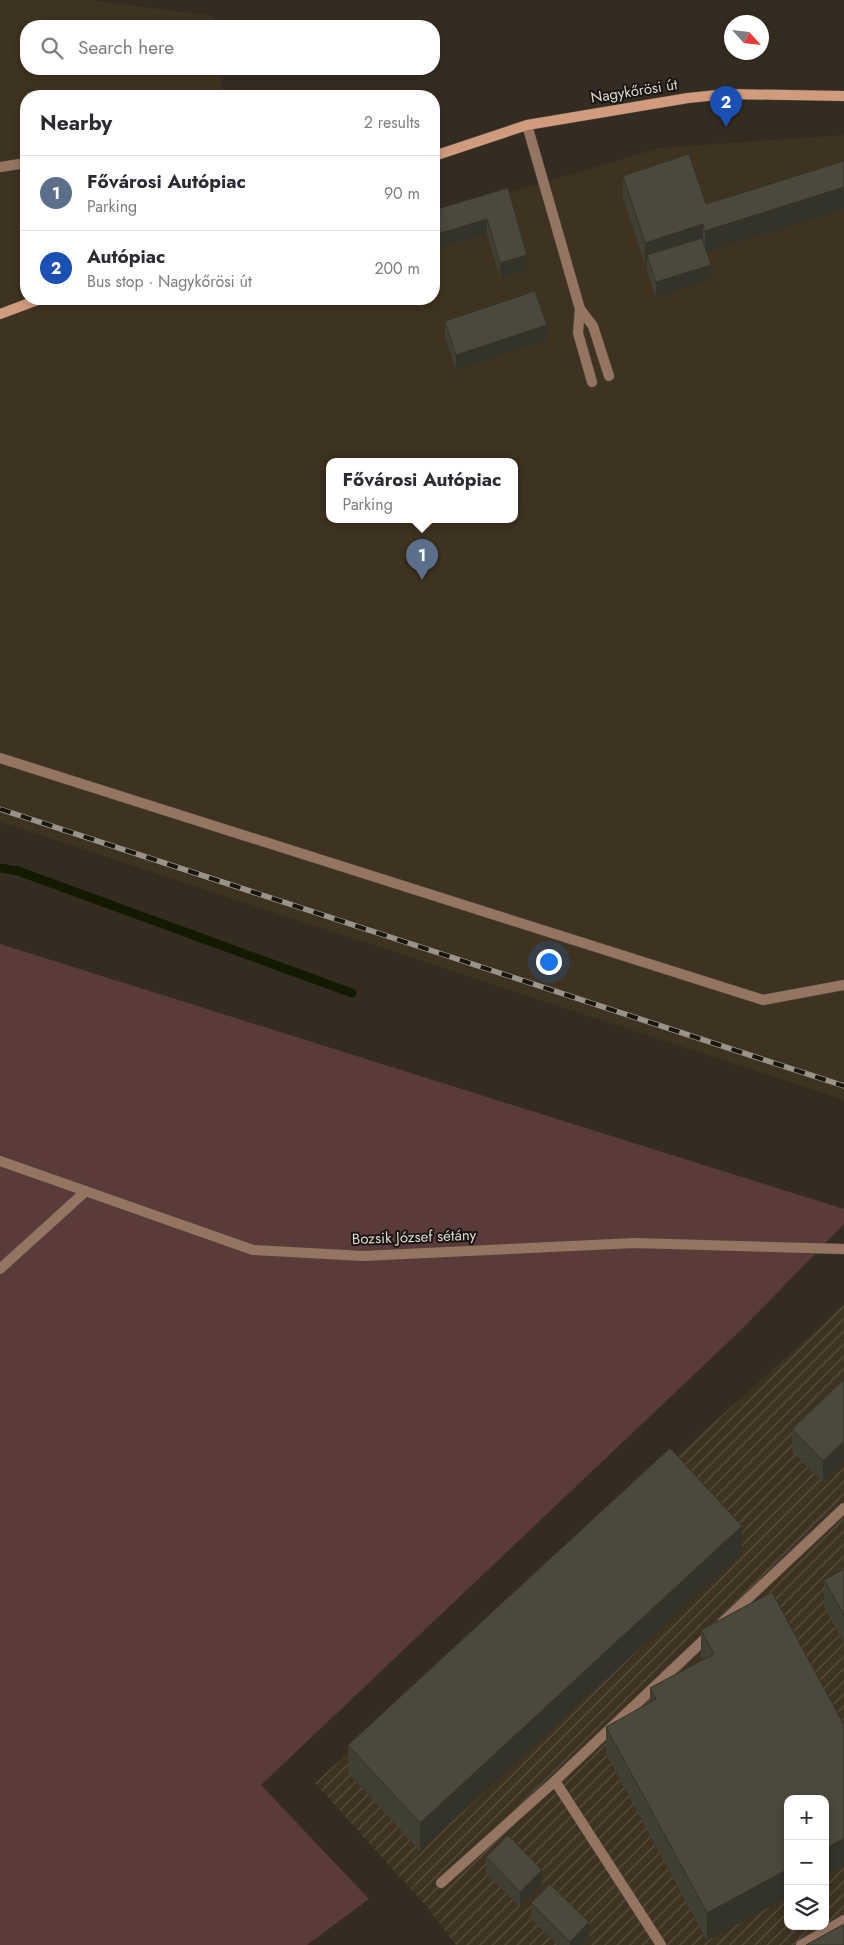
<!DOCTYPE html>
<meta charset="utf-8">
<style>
:root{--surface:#fff;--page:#f2f2f3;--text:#2b2b33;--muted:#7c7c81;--line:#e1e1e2;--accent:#3c737b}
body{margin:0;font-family:Jost,sans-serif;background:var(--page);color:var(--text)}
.controls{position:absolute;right:15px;bottom:15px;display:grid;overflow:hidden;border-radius:10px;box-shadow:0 2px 8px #0003}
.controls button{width:45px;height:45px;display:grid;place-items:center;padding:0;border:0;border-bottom:1px solid var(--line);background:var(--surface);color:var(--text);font:25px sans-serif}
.compass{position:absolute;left:724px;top:15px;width:45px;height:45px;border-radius:50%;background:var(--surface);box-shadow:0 2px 8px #0003;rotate:117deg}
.you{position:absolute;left:548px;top:961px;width:18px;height:18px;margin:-12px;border:4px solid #fff;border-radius:50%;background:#1a73e8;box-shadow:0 0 0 8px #1a73e833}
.badge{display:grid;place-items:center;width:32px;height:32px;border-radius:50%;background:var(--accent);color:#fff;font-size:16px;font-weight:700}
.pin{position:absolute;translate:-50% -41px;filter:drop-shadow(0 1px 2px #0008)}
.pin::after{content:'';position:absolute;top:26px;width:18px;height:15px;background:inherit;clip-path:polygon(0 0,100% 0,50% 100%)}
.popup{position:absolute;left:326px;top:458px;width:192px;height:65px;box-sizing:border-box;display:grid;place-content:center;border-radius:10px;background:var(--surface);filter:drop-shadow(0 1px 4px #0005);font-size:16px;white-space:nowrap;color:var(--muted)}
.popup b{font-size:19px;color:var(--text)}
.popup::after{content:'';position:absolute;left:50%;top:100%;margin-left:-10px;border:10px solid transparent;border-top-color:var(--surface)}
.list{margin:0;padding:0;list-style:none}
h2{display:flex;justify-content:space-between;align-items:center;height:65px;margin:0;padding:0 20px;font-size:21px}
h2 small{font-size:16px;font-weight:400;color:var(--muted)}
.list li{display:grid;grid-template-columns:32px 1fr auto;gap:15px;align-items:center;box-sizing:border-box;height:75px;padding:0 20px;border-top:1px solid var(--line)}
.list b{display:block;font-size:19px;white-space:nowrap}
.list p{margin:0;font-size:16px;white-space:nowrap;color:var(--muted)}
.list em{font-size:16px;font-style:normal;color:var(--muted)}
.icon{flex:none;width:28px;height:28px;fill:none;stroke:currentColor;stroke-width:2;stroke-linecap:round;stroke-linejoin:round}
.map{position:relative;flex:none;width:844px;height:1945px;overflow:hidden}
.search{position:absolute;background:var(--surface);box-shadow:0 2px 8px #0003;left:20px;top:20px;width:420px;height:55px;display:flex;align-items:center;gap:12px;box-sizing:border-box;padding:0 18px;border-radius:20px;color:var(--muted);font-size:19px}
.panel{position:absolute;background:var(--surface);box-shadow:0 2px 8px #0003;left:20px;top:90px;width:420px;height:215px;border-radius:20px}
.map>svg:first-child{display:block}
</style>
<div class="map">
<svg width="844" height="1945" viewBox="0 0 844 1945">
<defs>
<pattern id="industrial-furrows" width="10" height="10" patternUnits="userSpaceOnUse" patternTransform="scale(1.25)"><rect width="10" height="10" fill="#3e3221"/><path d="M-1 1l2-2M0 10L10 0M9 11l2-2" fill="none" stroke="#594f40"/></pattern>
</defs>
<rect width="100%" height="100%" fill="#342c21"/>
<path fill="#3e3221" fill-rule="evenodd" d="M0,0H89L214,16L215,26H26V69H220L223,96H26V299H434V215L659,148L844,135V1100L0,822ZM330,461H514V519H330Z"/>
<path fill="url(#industrial-furrows)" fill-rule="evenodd" d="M844,1305V1945H456L427,1907L315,1783ZM788,1799H825V1926H788Z"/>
<polygon fill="#5b3b39" points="0,944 844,1209 844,1224 741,1330 261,1785 369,1899 307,1945 0,1945"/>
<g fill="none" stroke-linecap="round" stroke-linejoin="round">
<polyline stroke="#121b00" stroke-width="9" points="0,868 18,871 352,993"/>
<g stroke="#4f483d" stroke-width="11">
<g id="service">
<polyline points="527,125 580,309 593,326 609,376"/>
<polyline points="0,167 26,163"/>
<polyline points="580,309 578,333 592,382"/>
<polyline points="0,758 763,1000 844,985"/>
<polyline points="0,1161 253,1250 363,1256 635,1243 844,1249"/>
<polyline points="0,1269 86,1191"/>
<polyline points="722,1623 844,1508"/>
<polyline points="555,1781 661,1945"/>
<polyline points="441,1883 555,1781 710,1634"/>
<polyline points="801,1945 844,1920"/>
</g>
</g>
<g stroke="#4f483d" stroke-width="11">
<g id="secondary">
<polyline points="434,156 527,125 688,98 727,94 844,96"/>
<polyline points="0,314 40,299"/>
</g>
</g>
<use href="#service" stroke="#967462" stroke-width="10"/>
<use href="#secondary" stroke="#d19b7e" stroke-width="10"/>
<g stroke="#99938b" stroke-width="5.5">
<polyline id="rail" points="0,809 844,1086"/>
</g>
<use href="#rail" stroke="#191510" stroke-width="4" stroke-dasharray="11" stroke-linecap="butt"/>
</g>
<g fill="#403f33">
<polygon points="623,176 706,204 844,209 707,252 711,280 656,297 647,271 647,264 645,265 623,198"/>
<polygon points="508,188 527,270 500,278 487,234 434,250 434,210"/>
<polygon points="445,321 547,340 456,370 445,336"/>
<polygon points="844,1379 844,1463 823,1483 792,1451 792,1429"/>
<polygon points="742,1554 420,1851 348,1773 348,1745"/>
<polygon points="844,1569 844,1643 824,1607 824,1580"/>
<polygon points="701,1630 844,1725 844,1866 825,1876 825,1799 707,1941 606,1754 606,1727 650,1703 650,1688 702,1660 701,1658"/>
<polygon points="486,1857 542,1885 520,1907 486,1873"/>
<polygon points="531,1903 589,1937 582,1945 558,1945 531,1919"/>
</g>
<g fill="#343329">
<polygon points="844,187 844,209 705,253 705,231"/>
<polygon points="487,219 487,234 434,250 434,235"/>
<polygon points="703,224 703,246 647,255 647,264 645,265 645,243"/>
<polygon points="527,255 527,270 500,278 500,263"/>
<polygon points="711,265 711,280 656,297 656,282"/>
<polygon points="547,325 547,340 456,370 456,355"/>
<polygon points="844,1441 844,1463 823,1483 823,1461"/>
<polygon points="742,1526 742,1554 420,1851 420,1823"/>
<polygon points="844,1838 844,1866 825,1876 825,1849"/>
<polygon points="788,1869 788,1897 707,1941 707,1913"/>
<polygon points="542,1870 542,1885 520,1907 520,1892"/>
<polygon points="589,1922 589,1937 582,1945 570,1945 570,1942"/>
</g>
<g fill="#4b493b" stroke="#343329">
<polygon points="689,154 706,204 844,161 844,187 705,231 703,224 645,243 623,176"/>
<polygon points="508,188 527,255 500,263 487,219 434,235 434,210"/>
<polygon points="702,238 711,265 656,282 647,255"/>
<polygon points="535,291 547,325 456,355 445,321"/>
<polygon points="844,1379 844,1441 823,1461 792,1429"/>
<polygon points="670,1448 742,1526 420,1823 348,1745"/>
<polygon points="844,1569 844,1615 824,1580"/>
<polygon points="772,1592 844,1725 844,1838 825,1849 825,1799 788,1799 788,1869 707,1913 606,1727 656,1699 650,1688 714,1654 701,1630"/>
<polygon points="508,1835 542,1870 520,1892 486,1857"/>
<polygon points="550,1884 589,1922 570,1942 531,1903"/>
<polygon points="844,1924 844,1945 806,1945"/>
</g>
<g text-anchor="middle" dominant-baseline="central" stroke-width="4" stroke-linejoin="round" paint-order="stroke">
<g font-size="15" fill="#dfdad3" stroke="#191510">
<text transform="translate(634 91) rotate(-9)">Nagykőrösi út</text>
<text transform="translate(414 1237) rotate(-2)">Bozsik József sétány</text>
</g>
</g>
</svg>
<div class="controls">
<button>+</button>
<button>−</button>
<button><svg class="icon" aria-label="layers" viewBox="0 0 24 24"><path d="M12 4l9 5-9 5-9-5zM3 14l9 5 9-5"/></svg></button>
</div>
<svg class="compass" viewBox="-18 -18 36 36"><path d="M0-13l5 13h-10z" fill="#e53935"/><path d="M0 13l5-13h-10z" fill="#7c7c81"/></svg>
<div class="you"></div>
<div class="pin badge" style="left:422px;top:580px;background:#5c6f8a">1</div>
<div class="popup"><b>Fővárosi Autópiac</b>Parking</div>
<div class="pin badge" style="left:726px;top:127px;background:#1a4fb4">2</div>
<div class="search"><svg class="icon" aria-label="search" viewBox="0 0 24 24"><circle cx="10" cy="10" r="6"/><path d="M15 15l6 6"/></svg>Search here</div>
<section class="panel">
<h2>Nearby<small>2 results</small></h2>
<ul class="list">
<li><span class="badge" style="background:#5c6f8a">1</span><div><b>Fővárosi Autópiac</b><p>Parking</p></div><em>90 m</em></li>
<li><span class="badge" style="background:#1a4fb4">2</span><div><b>Autópiac</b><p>Bus stop · Nagykőrösi út</p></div><em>200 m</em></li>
</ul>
</section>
</div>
